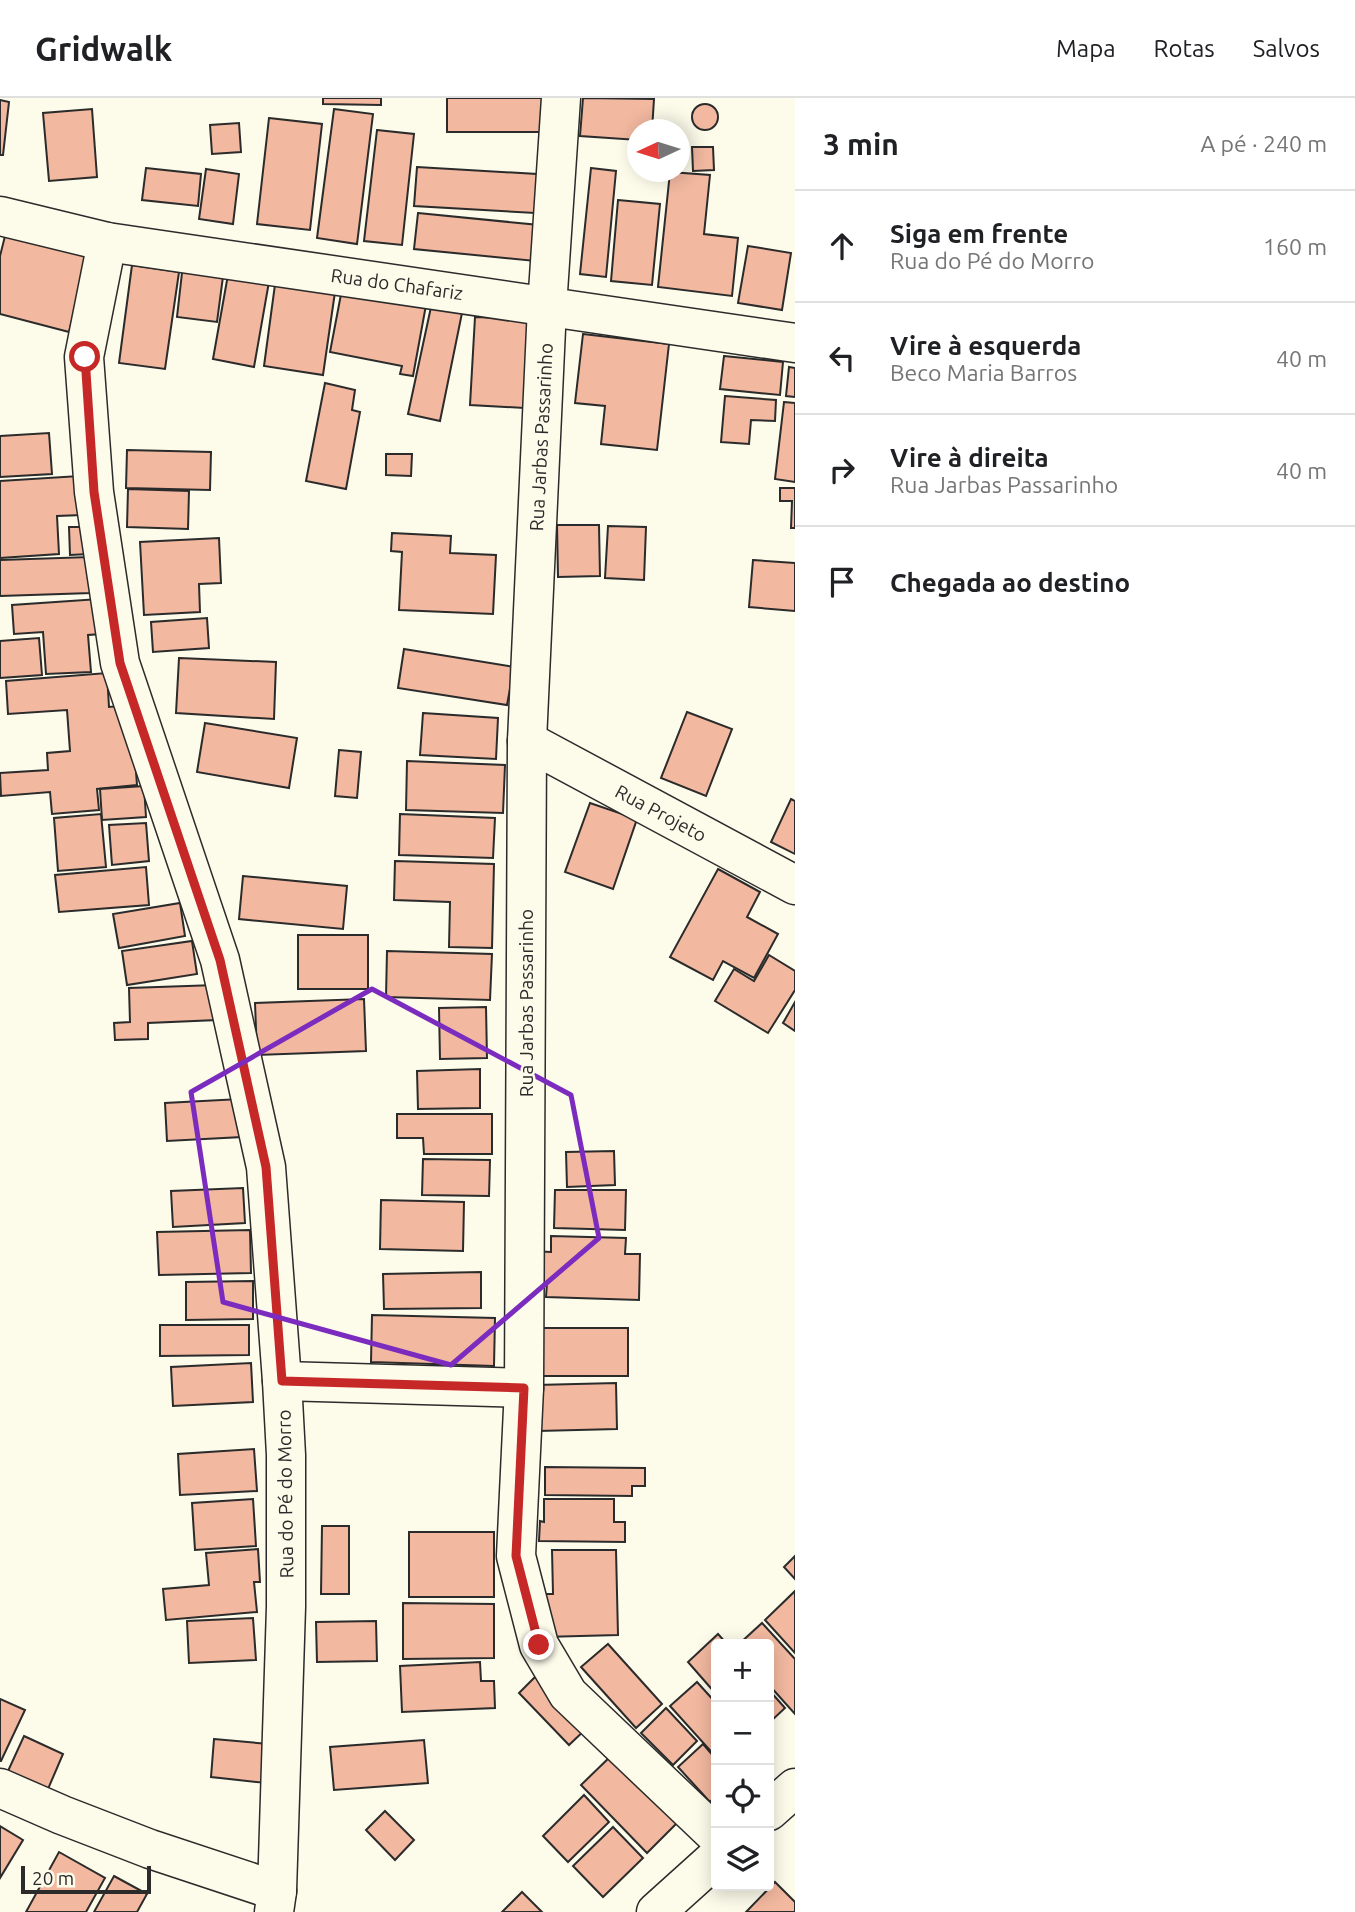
<!DOCTYPE html>
<html lang="pt">
<meta charset="utf-8">
<style>
:root{--surface:#fff;--page:#f2f2f2;--text:#202124;--muted:#757577;--line:#e0e0e0}
body{margin:0;font-family:Ubuntu,sans-serif;background:var(--page);color:var(--text)}
.controls{position:absolute;right:21px;bottom:21px;display:grid;overflow:hidden;border-radius:7px;box-shadow:0 4px 18px #0003}
.controls button{width:63px;height:63px;display:grid;place-items:center;padding:0;border:0;border-bottom:2px solid var(--line);background:var(--surface);color:var(--text);font:35px sans-serif}
.compass{position:absolute;left:627px;top:21px;width:63px;height:63px;border-radius:50%;background:var(--surface);box-shadow:0 4px 18px #0003;rotate:266deg}
.scale{position:absolute;left:21px;bottom:18px;width:130px;box-sizing:border-box;padding-left:7px;border:4px solid #2b2b2b;border-top:0;font-size:19px;line-height:24px;white-space:nowrap;color:#2b2b2b;-webkit-text-stroke:5px #fdfbea;paint-order:stroke}
.stop{position:absolute;width:21px;height:21px;margin:-16px;border:5px solid #c62828;border-radius:50%;background:#fff}
.stop.end{background:#c62828;border-color:#fff;box-shadow:0 2px 7px #0008}
.list{margin:0;padding:0;list-style:none}
h2{display:flex;justify-content:space-between;align-items:center;height:91px;margin:0;padding:0 28px;font-size:30px}
h2 small{font-size:23px;font-weight:400;color:var(--muted)}
.list li{display:grid;grid-template-columns:46px 1fr auto;gap:21px;align-items:center;box-sizing:border-box;height:112px;padding:0 28px;border-top:2px solid var(--line)}
.list b{display:block;font-size:26px;white-space:nowrap}
.list p{margin:0;font-size:23px;white-space:nowrap;color:var(--muted)}
.list em{font-size:23px;font-style:normal;color:var(--muted)}
.icon{flex:none;width:38px;height:38px;fill:none;stroke:currentColor;stroke-width:2;stroke-linecap:round;stroke-linejoin:round}
.map{position:relative;flex:none;width:795px;height:1814px;overflow:hidden}
header{display:flex;align-items:center;gap:42px;box-sizing:border-box;height:98px;padding:0 35px;background:var(--surface);border-bottom:2px solid var(--line)}
header strong{font-size:33px}
nav{display:flex;gap:38px;margin-inline-start:auto;font-size:24px}
main{display:flex}
aside{flex:1;background:var(--surface)}
.map>svg:first-child{display:block}
</style>
<header>
<strong>Gridwalk</strong>
<nav><a>Mapa</a><a>Rotas</a><a>Salvos</a></nav>
</header>
<main>
<div class="map">
<svg width="795" height="1814" viewBox="0 0 795 1814">
<rect width="100%" height="100%" fill="#fdfbea"/>
<g fill="#f2b8a0" stroke="#2b2b2b" stroke-width="2">
<polygon points="323,0 381,0 381,7 323,6"/>
<rect x="447" y="0" width="96" height="34"/>
<polygon points="583,0 654,1 652,32 638,32 638,42 580,38"/>
<polygon points="0,2 9,4 3,57 0,57"/>
<circle cx="705" cy="19" r="13"/>
<polygon points="92,11 97,79 49,83 43,15"/>
<polygon points="334,11 373,16 357,146 317,140"/>
<polygon points="269,20 322,26 310,132 257,126"/>
<polygon points="239,25 241,54 212,56 210,27"/>
<polygon points="377,32 414,36 402,147 364,143"/>
<polygon points="692,49 713,49 714,72 693,73"/>
<polygon points="417,69 537,76 535,115 414,108"/>
<polygon points="146,70 201,76 198,108 142,102"/>
<polygon points="591,70 616,73 606,179 580,176"/>
<polygon points="206,71 239,76 233,126 199,121"/>
<polygon points="670,74 710,77 704,136 738,140 732,198 658,189"/>
<polygon points="618,102 660,106 652,187 611,183"/>
<polygon points="418,115 539,127 535,163 414,151"/>
<polygon points="8,126 91,148 69,234 0,216 0,158"/>
<polygon points="748,148 791,155 782,212 738,205"/>
<polygon points="183,166 224,171 217,224 177,219"/>
<polygon points="132,167 179,174 165,271 119,265"/>
<polygon points="229,171 270,178 254,269 213,261"/>
<polygon points="276,179 336,187 323,277 264,268"/>
<polygon points="342,191 426,207 413,278 400,276 402,268 330,254"/>
<polygon points="431,209 462,215 440,323 408,316"/>
<polygon points="475,219 528,221 524,310 470,307"/>
<polygon points="583,236 669,246 657,352 601,346 605,308 575,305"/>
<polygon points="724,258 783,264 780,297 720,291"/>
<polygon points="789,269 795,270 795,299 786,298"/>
<polygon points="325,285 355,292 352,312 360,314 346,391 306,383"/>
<polygon points="725,298 776,302 775,323 751,322 749,346 721,344"/>
<polygon points="784,304 795,305 795,384 775,381"/>
<polygon points="49,335 52,376 0,379 0,338"/>
<polygon points="127,352 211,354 210,392 126,390"/>
<polygon points="386,356 412,356 411,378 386,377"/>
<polygon points="79,378 82,417 57,418 59,456 0,460 0,383"/>
<polygon points="780,390 795,390 795,430 791,430 792,403 780,403"/>
<polygon points="128,391 189,393 188,431 127,429"/>
<polygon points="557,427 599,427 600,478 558,479"/>
<polygon points="608,428 646,429 644,482 605,480"/>
<polygon points="69,429 88,429 89,456 70,457"/>
<polygon points="392,435 451,438 450,455 496,457 493,516 399,512 402,454 391,453"/>
<polygon points="219,440 221,485 199,486 200,514 144,517 140,444"/>
<polygon points="90,459 91,495 0,498 0,462"/>
<polygon points="753,462 795,465 795,513 749,509"/>
<polygon points="99,501 102,536 88,537 91,574 46,576 43,534 14,536 12,507"/>
<polygon points="207,520 209,550 153,554 151,524"/>
<polygon points="39,540 42,577 0,580 0,543"/>
<polygon points="404,551 514,569 507,607 398,590"/>
<polygon points="179,560 276,564 274,621 176,615"/>
<polygon points="107,575 109,609 131,607 137,687 97,691 99,712 52,716 50,694 1,698 0,675 48,672 47,655 70,653 67,612 8,616 6,583"/>
<polygon points="687,614 732,631 706,698 661,680"/>
<polygon points="423,615 498,620 496,661 420,657"/>
<polygon points="205,625 297,640 289,690 197,674"/>
<polygon points="339,652 361,654 357,700 335,698"/>
<polygon points="407,663 505,667 503,715 406,712"/>
<polygon points="144,688 146,719 102,722 100,691"/>
<polygon points="791,701 795,703 795,756 771,744"/>
<polygon points="590,705 637,721 613,791 565,774"/>
<polygon points="101,716 106,769 58,773 54,720"/>
<polygon points="400,716 495,720 493,760 399,757"/>
<polygon points="146,725 149,763 112,767 109,727"/>
<polygon points="395,763 494,766 492,850 449,849 450,804 394,802"/>
<polygon points="146,769 149,807 59,814 55,777"/>
<polygon points="718,771 760,794 747,819 778,836 754,880 723,863 713,882 670,859"/>
<polygon points="243,778 347,788 343,831 239,821"/>
<polygon points="180,805 185,838 119,850 113,816"/>
<rect x="298" y="837" width="70" height="54"/>
<polygon points="192,843 197,876 127,887 122,853"/>
<polygon points="387,853 492,856 490,902 386,899"/>
<polygon points="769,857 795,873 795,892 768,935 715,903 734,871 754,883"/>
<polygon points="216,887 217,922 148,925 148,941 115,942 114,925 130,924 129,890"/>
<polygon points="364,901 366,953 257,957 255,905"/>
<polygon points="795,904 795,933 783,925"/>
<polygon points="486,909 487,960 440,961 439,910"/>
<polygon points="480,971 480,1010 418,1011 417,973"/>
<polygon points="240,1001 242,1039 167,1043 165,1005"/>
<polygon points="397,1016 492,1016 492,1056 424,1056 423,1040 397,1040"/>
<polygon points="614,1053 615,1087 567,1089 566,1054"/>
<polygon points="423,1061 490,1062 489,1098 422,1097"/>
<polygon points="243,1090 245,1125 173,1129 171,1093"/>
<polygon points="555,1092 626,1092 625,1132 554,1130"/>
<polygon points="381,1102 464,1104 463,1153 380,1151"/>
<polygon points="250,1132 251,1175 159,1177 157,1134"/>
<polygon points="551,1138 626,1140 625,1156 640,1156 639,1202 546,1199 547,1185 529,1184 531,1153 551,1154"/>
<polygon points="481,1174 481,1210 384,1211 383,1176"/>
<polygon points="253,1183 253,1221 186,1222 186,1184"/>
<polygon points="372,1217 495,1220 494,1268 371,1264"/>
<polygon points="160,1227 249,1227 249,1257 160,1258"/>
<polygon points="536,1230 628,1230 628,1278 537,1278"/>
<polygon points="251,1265 253,1304 173,1308 171,1269"/>
<polygon points="616,1285 617,1331 538,1333 536,1287"/>
<polygon points="254,1351 257,1393 180,1397 178,1356"/>
<polygon points="545,1369 645,1370 645,1388 632,1388 632,1398 545,1397"/>
<polygon points="253,1401 256,1448 195,1452 192,1405"/>
<polygon points="544,1401 614,1401 614,1424 625,1424 625,1444 539,1443 540,1423 544,1424"/>
<polygon points="322,1428 349,1428 349,1496 321,1496"/>
<rect x="409" y="1434" width="85" height="65"/>
<polygon points="258,1451 260,1484 254,1484 257,1514 166,1522 163,1491 209,1487 206,1455"/>
<polygon points="552,1452 616,1452 618,1537 543,1539 542,1496 553,1496"/>
<polygon points="795,1458 795,1481 784,1469"/>
<polygon points="795,1493 795,1555 765,1522"/>
<polygon points="403,1505 494,1506 494,1560 403,1561"/>
<polygon points="253,1520 256,1562 189,1565 187,1523"/>
<polygon points="376,1523 377,1563 317,1564 316,1524"/>
<polygon points="762,1525 795,1561 795,1616 769,1587 769,1546 739,1546"/>
<polygon points="718,1536 727,1546 716,1546 716,1596 688,1564"/>
<polygon points="608,1546 662,1606 636,1630 581,1569"/>
<polygon points="480,1564 481,1583 494,1583 495,1610 402,1614 400,1568"/>
<polygon points="537,1577 588,1629 569,1647 519,1595"/>
<polygon points="697,1584 716,1605 716,1659 670,1608"/>
<polygon points="769,1592 785,1610 769,1625"/>
<polygon points="0,1601 25,1612 1,1663 0,1663"/>
<polygon points="666,1610 697,1643 673,1667 641,1635"/>
<polygon points="24,1638 63,1656 48,1691 8,1673"/>
<polygon points="214,1641 269,1646 266,1685 211,1679"/>
<polygon points="424,1642 428,1685 334,1692 330,1649"/>
<polygon points="703,1646 716,1661 716,1698 710,1704 678,1669"/>
<polygon points="613,1656 679,1723 647,1755 581,1687"/>
<polygon points="584,1697 609,1724 568,1764 543,1738"/>
<polygon points="385,1713 414,1742 395,1762 366,1732"/>
<polygon points="0,1728 23,1742 0,1780"/>
<polygon points="613,1729 643,1760 603,1799 573,1768"/>
<polygon points="59,1754 105,1780 86,1814 26,1814"/>
<polygon points="114,1778 147,1796 137,1814 94,1814"/>
<polygon points="775,1784 795,1804 795,1814 746,1814"/>
<polygon points="522,1794 542,1814 502,1814"/>
</g>
<g fill="none" stroke-linecap="round" stroke-linejoin="round">
<g stroke="#2b2b2b" stroke-width="41">
<g id="street">
<polyline points="561,0 547,209 527,643 524,1290 516,1458 539,1547 568,1596 716,1737"/>
<polyline points="0,118 107,144 795,245"/>
<polyline points="107,144 84,259 94,394 120,565 220,862 266,1069 282,1283 286,1357 286,1509 277,1793 274,1814"/>
<polyline points="527,643 795,787"/>
<polyline points="282,1283 524,1290"/>
<polyline points="0,1690 62,1717 150,1751 277,1793"/>
<polyline points="769,1713 795,1690"/>
<polyline points="656,1814 716,1760"/>
</g>
</g>
<use href="#street" stroke="#fdfbea" stroke-width="38"/>
</g>
<g fill="none" stroke-linecap="round" stroke-linejoin="round">
<polyline stroke="#c62828" stroke-width="9" points="85,259 94,394 120,565 220,862 266,1069 282,1283 524,1290 516,1458 539,1547"/>
</g>
<path fill="none" stroke="#7b2cbf" stroke-width="5" stroke-linejoin="round" d="M372,891L571,997L599,1140L451,1267L223,1204L191,994Z"/>
<g text-anchor="middle" dominant-baseline="central" stroke-width="5" stroke-linejoin="round" paint-order="stroke">
<g font-size="19" fill="#2b2b2b" stroke="#fdfbea">
<text transform="translate(397 186) rotate(8)">Rua do Chafariz</text>
<text transform="translate(541 339) rotate(-87)">Rua Jarbas Passarinho</text>
<text transform="translate(661 715) rotate(28)">Rua Projeto</text>
<text transform="translate(526 905) rotate(-90)">Rua Jarbas Passarinho</text>
<text transform="translate(285 1396) rotate(-91)">Rua do Pé do Morro</text>
</g>
</g>
</svg>
<div class="controls">
<button>+</button>
<button>−</button>
<button><svg class="icon" aria-label="locate" viewBox="0 0 24 24"><circle cx="12" cy="12" r="6"/><path d="M12 2v4M12 18v4M2 12h4M18 12h4"/></svg></button>
<button><svg class="icon" aria-label="layers" viewBox="0 0 24 24"><path d="M12 4l9 5-9 5-9-5zM3 14l9 5 9-5"/></svg></button>
</div>
<svg class="compass" viewBox="-18 -18 36 36"><path d="M0-13l5 13h-10z" fill="#e53935"/><path d="M0 13l5-13h-10z" fill="#757577"/></svg>
<div class="scale">20 m</div>
<div class="stop" style="left:85px;top:259px"></div>
<div class="stop end" style="left:539px;top:1547px"></div>
</div>
<aside>
<h2>3 min<small>A pé · 240 m</small></h2>
<ul class="list">
<li><svg class="icon" aria-label="ahead" viewBox="0 0 24 24"><path d="M12 20V5M6 11l6-6 6 6"/></svg><div><b>Siga em frente</b><p>Rua do Pé do Morro</p></div><em>160 m</em></li>
<li><svg class="icon" aria-label="left" viewBox="0 0 24 24"><path d="M17 20v-9H6M10 6l-5 5 5 5"/></svg><div><b>Vire à esquerda</b><p>Beco Maria Barros</p></div><em>40 m</em></li>
<li><svg class="icon" aria-label="right" viewBox="0 0 24 24"><path d="M7 20v-9h11M14 6l5 5-5 5"/></svg><div><b>Vire à direita</b><p>Rua Jarbas Passarinho</p></div><em>40 m</em></li>
<li><svg class="icon" aria-label="arrive" viewBox="0 0 24 24"><path d="M6 21V4h12l-3 4 3 4H6"/></svg><div><b>Chegada ao destino</b></div></li>
</ul>
</aside>
</main>
